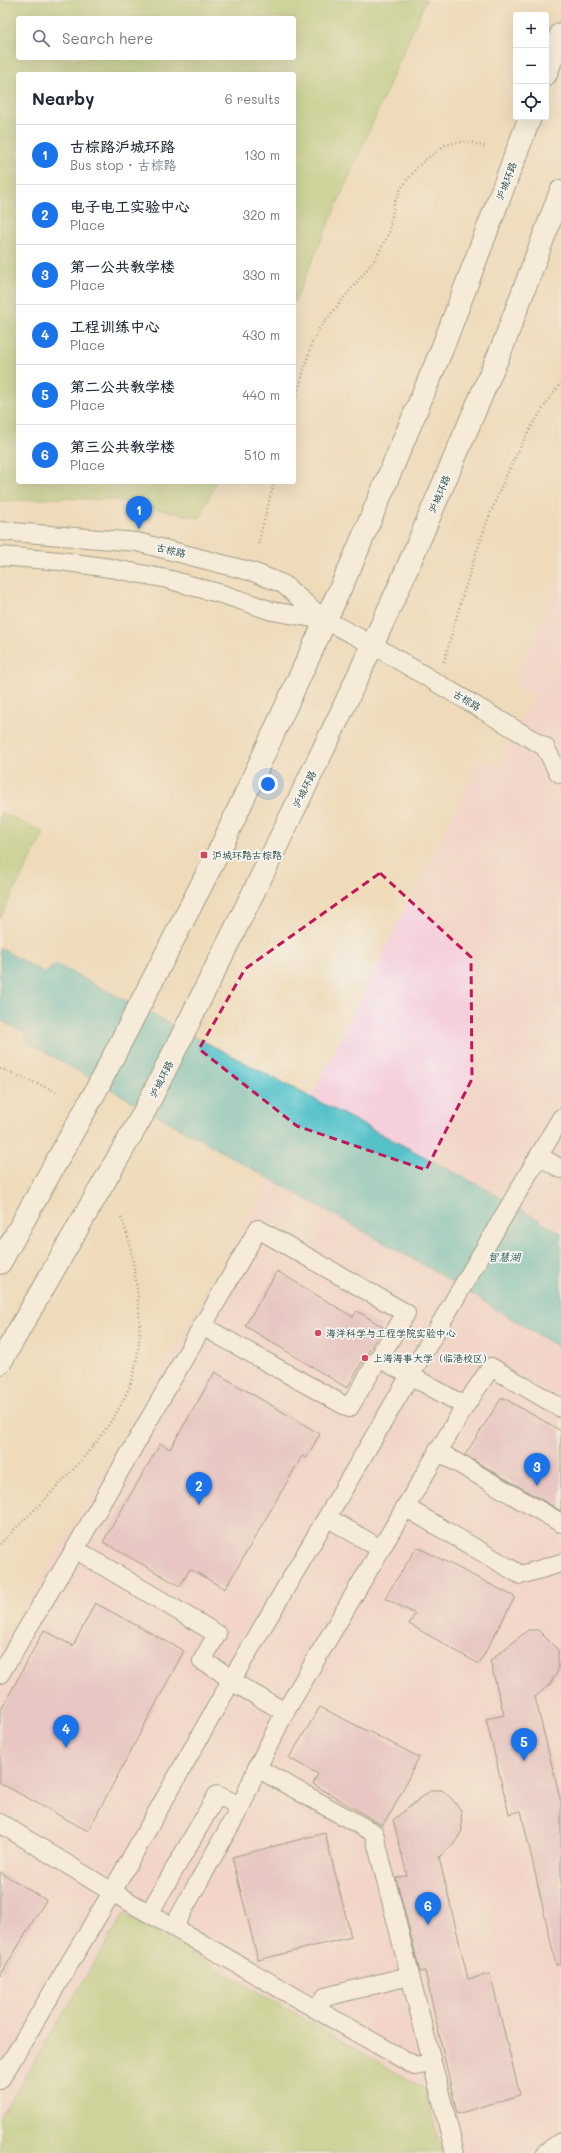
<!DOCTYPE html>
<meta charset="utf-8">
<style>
:root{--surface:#fff;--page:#f6f6f7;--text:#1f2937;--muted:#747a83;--line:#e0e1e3;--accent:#1a73e8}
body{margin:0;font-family:Mali,"LXGW WenKai TC",sans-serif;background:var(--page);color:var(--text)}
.controls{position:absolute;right:12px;top:12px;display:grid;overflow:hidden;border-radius:4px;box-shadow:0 4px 16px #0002}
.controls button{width:36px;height:36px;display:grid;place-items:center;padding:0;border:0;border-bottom:1px solid var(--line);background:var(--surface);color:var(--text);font:20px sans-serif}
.you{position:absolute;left:268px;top:784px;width:14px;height:14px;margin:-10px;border:3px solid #fff;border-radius:50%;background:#1a73e8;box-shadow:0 0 0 6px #1a73e833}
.badge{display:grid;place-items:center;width:26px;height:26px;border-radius:50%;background:var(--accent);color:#fff;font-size:13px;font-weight:700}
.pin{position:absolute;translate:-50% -33px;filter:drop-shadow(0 1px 2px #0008)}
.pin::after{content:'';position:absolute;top:21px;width:14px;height:12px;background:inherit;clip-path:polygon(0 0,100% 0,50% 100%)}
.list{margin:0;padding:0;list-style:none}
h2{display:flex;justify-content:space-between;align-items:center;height:52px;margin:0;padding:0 16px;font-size:17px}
h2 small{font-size:13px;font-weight:400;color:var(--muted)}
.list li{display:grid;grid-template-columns:26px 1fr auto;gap:12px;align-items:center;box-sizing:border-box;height:60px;padding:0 16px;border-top:1px solid var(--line)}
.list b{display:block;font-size:15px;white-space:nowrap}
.list p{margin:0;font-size:13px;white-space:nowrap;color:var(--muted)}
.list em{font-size:13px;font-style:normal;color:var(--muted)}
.icon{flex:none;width:22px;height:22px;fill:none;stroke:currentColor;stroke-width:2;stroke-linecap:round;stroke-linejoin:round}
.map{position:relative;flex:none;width:561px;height:2153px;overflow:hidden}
.search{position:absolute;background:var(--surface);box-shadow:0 4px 16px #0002;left:16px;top:16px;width:280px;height:44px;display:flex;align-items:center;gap:10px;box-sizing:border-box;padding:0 14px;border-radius:4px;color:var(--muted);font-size:15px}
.panel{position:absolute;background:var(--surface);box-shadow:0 4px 16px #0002;left:16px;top:72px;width:280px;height:412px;border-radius:4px}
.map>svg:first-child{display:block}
</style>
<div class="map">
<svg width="561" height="2153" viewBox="0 0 561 2153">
<rect width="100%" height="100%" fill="#f6f6f2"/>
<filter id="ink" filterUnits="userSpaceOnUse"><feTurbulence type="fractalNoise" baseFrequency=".025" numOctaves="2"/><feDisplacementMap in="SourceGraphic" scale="8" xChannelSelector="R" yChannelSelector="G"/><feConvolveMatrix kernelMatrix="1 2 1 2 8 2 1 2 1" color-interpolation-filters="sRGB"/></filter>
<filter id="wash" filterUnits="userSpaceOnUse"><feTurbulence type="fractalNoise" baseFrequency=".012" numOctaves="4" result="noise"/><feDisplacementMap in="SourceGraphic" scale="16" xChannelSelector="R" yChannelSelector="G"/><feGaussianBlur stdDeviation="0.9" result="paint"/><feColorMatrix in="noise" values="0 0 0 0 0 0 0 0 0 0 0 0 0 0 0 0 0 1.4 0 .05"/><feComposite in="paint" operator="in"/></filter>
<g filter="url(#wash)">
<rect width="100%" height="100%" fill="#efdbba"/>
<polygon fill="#f5cfda" points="561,576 561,2153 0,2153 0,1645 71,1529 266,1187 480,760 496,767 533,697 514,685"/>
<g fill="#a5ca74" stroke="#628454" fill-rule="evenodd">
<path d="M0,0H426L294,303V74H18V482H216L200,518L116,500L62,498L0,501ZM18,18H294V58H18Z"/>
<polygon points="0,812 44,833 0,918"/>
<polygon points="124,1914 425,2089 442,2153 0,2153 0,2118"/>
</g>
<polygon fill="#54c2c9" stroke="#3a807e" points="0,948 45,973 56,964 488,1190 561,1233 561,1349 434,1271 25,1041 27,1034 0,1020"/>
<g id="blocks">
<g fill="#dfaece">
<polygon points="277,1271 353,1317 357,1311 383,1327 347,1388 245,1326"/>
<polygon points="215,1372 320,1434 306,1458 302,1456 225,1589 190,1569 180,1586 103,1542 160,1444 170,1449"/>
<polygon points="502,1397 561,1431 561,1511 465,1455"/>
<polygon points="417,1547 515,1597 479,1664 409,1624 415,1614 385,1598"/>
<polygon points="95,1603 184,1651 88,1831 0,1783 0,1712 44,1630 73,1646"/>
<polygon points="528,1630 538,1630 558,1650 558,1671 550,1684 535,1697 561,1802 561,1964 556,1965 521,1811 509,1814 486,1719 504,1715 490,1661"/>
<polygon points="320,1707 419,1757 392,1811 382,1825 313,1784 318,1774 289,1758"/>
<polygon points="431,1790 442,1790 451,1798 461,1810 462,1831 454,1844 439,1857 468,1979 490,1974 520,2095 457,2114 425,1971 420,1972 396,1878 407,1875 393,1820"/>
<polygon points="325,1833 351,1937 258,1960 232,1857"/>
<polygon points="0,1872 46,1900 0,1976"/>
</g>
</g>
</g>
<g filter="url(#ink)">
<use href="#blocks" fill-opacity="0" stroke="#3e5548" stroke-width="1"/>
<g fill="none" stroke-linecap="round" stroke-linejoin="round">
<g stroke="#3e5548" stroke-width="20">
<g id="minor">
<polyline points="0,531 137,542 253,572 283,584 325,620 373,645 545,747"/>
<polyline points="0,556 60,561 110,568 167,579 225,595 272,611 324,620"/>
<polyline points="545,747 558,772 561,774"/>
<polyline points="539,1156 561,1169"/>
<polyline points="202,1326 349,1408 379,1358"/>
<polyline points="465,1406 491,1367 561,1408"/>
<polyline points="437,1451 561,1523"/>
<polyline points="405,1507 521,1575 561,1563"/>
<polyline points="328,1518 379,1548"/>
<polyline points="75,1549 217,1634 202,1661 220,1671 231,1681 285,1712"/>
<polyline points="0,1674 75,1549 258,1229 406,1313 379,1358 465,1406 285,1712 257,1768 241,1806 174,1926"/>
<polyline points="257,1768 374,1833 455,2153"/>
<polyline points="0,1823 112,1892 415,2066 431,2063"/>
<polyline points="150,1912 217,1795 241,1806"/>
<polyline points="317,2009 325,1997 409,1976"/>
<polyline points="0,2080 112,1892 231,1681 561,1118"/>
<polyline points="545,2153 561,2142"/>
</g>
</g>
<g stroke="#3e5548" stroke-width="24">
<g id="major">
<polyline points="546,74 561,34"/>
<polyline points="0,1263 94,1094 222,845 352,563 442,349 530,117"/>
<polyline points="0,1363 142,1116 271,857 340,715 400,585 503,345 561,191"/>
</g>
</g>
<g stroke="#3e5548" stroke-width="2.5" stroke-dasharray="1 3" stroke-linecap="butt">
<polyline points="294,405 311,345 319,329 376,258 389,233 394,204 401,188 419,165 445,145 458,142 470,142 486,147"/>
<polyline points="258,544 274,482"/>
<path d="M444,662C471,564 499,464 561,383"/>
<polyline points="0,1069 5,1070 57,1092"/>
<path d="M0,1544C43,1500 108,1443 130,1385C142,1352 141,1316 136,1282C132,1260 131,1238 121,1218"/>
</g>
<use href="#minor" stroke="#fff" stroke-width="18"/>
<use href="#major" stroke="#fff" stroke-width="22"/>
</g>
</g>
<path d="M0 0H561V2153H0ZM380,873L471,957L472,1079L426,1170L297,1126L199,1049L245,969Z" fill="#efdbba" fill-opacity=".55" fill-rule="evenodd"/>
<path fill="none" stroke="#c2185b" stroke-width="3" stroke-dasharray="8 5" stroke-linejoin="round" d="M380,873L471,957L472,1079L426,1170L297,1126L199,1049L245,969Z"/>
<g fill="#d1495b" stroke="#f6f6f2" stroke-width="1.5">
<rect x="200" y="851" width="8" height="8" rx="2"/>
<circle cx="318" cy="1333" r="4"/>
<circle cx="365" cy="1358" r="4"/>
</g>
<g text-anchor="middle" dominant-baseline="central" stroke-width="3.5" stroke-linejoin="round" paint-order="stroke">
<g font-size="10" fill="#1f3d34" stroke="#f6f6f2">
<text transform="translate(506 181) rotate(-69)">沪城环路</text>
<text transform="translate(439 494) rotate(-67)">沪城环路</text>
<text transform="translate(171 550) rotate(14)">古棕路</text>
<text transform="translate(467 700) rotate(31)">古棕路</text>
<text transform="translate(304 789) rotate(-64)">沪城环路</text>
<text transform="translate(161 1079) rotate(-63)">沪城环路</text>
</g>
<g font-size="10" fill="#1f3d34" stroke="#f6f6f2" text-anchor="start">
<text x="212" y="855">沪城环路古棕路</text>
<text x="326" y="1333">海洋科学与工程学院实验中心</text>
<text x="373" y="1358">上海海事大学（临港校区）</text>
</g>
<g font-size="11" font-style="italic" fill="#2c5e59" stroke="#f6f6f2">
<text x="504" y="1256">智慧湖</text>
</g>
</g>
</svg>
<div class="controls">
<button>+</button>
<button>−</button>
<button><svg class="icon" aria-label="locate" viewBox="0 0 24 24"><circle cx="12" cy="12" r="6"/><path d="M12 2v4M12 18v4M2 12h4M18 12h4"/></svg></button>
</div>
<div class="you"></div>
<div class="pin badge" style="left:139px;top:529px">1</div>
<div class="pin badge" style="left:199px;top:1505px">2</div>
<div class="pin badge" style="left:537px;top:1486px">3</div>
<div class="pin badge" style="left:66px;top:1748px">4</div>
<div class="pin badge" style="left:524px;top:1761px">5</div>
<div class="pin badge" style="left:428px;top:1925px">6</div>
<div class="search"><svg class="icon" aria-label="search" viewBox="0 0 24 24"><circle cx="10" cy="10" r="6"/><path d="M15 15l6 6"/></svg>Search here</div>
<section class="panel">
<h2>Nearby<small>6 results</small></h2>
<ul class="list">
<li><span class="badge">1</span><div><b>古棕路沪城环路</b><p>Bus stop · 古棕路</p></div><em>130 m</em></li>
<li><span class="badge">2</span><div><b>电子电工实验中心</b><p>Place</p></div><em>320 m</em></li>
<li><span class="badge">3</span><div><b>第一公共教学楼</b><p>Place</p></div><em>330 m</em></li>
<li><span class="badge">4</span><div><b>工程训练中心</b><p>Place</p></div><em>430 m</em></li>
<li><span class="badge">5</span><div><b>第二公共教学楼</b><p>Place</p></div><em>440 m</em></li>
<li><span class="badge">6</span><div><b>第三公共教学楼</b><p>Place</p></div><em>510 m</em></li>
</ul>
</section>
</div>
